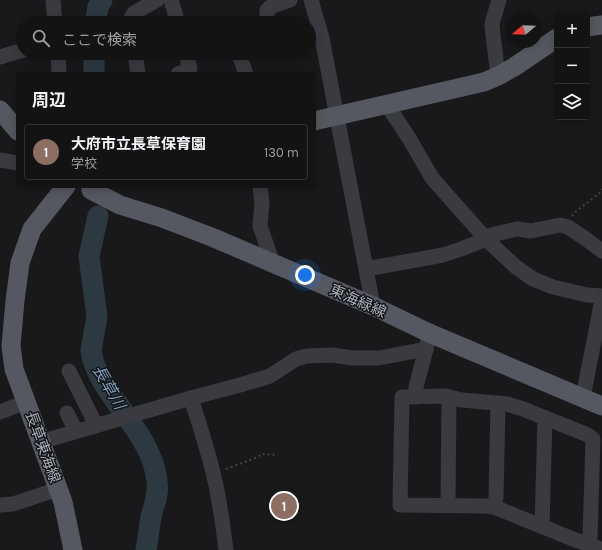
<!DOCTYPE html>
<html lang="ja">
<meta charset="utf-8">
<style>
:root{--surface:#131314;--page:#202022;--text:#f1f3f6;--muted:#9d9ea0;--line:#323234;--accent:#b45309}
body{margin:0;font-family:Karla,"Noto Sans JP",sans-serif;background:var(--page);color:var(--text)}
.controls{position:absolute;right:12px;top:12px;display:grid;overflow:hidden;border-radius:4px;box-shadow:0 2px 10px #0003}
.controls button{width:36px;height:36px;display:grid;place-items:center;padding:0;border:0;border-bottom:1px solid var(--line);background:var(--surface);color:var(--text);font:20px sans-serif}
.compass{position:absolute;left:506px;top:12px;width:36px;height:36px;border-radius:50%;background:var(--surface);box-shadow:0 2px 10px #0003;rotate:251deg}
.you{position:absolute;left:305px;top:275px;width:14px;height:14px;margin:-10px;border:3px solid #fff;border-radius:50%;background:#1a73e8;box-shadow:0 0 0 6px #1a73e833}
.badge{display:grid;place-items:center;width:26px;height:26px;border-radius:50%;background:var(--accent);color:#fff;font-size:13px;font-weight:700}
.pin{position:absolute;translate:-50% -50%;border:2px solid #fff;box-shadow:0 1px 4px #0006}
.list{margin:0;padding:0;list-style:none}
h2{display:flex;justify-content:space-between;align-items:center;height:52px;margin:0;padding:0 16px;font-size:17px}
h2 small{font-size:13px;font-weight:400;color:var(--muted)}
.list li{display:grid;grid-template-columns:26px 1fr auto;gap:12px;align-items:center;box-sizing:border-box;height:56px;margin:0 8px 8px;padding:0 8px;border:1px solid var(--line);border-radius:4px}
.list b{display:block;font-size:15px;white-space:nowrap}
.list p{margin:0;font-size:13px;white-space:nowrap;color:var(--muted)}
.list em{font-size:13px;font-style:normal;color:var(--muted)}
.icon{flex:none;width:22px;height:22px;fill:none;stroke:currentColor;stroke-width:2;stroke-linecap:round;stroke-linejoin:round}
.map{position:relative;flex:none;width:602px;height:550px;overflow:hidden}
.search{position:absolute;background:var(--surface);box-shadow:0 2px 10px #0003;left:16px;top:16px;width:300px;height:44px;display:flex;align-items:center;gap:10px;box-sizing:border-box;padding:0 14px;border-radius:22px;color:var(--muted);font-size:15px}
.panel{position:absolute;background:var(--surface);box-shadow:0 2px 10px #0003;left:16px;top:72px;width:300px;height:116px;border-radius:4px}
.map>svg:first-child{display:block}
</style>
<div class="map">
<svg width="602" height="550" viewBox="0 0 602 550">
<rect width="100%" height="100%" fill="#19191b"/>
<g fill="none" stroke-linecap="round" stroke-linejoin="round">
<g stroke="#2d3941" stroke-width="21">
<polyline points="95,23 98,7 102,0"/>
<polyline points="94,53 94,74"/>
<path d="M98,216L89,256L97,317L91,350C93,367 102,382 112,396C130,422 154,449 157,481C159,495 154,504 151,517C149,528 148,539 146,550"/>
</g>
<g stroke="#3f4248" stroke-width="2" stroke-dasharray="2 3" stroke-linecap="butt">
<polyline points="572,216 574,213 601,192 602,189"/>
<polyline points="226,469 258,457 261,454 277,455"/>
</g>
<g stroke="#393b41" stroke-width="15">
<polyline points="53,0 55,23"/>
<polyline points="171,0 178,23"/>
<polyline points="311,0 322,38 373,306"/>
<polyline points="131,23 131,18 134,13 157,0"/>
<polyline points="267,23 267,10 270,7 290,0"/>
<polyline points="58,53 59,74"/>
<polyline points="135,53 138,74"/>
<polyline points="241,53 239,54 246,74"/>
<polyline points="0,57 23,50"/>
<polyline points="178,74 190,69 186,53"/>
<polyline points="498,76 492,26 493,20 499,0"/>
<polyline points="387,105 409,138 432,178 486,239 516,267 533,279 553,287 587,295 602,296"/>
<polyline points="0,160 18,163"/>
<polyline points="260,186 262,203 260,226 270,255 268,261"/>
<polyline points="366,269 443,255 464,248 486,239 491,235 517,229 531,231 560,225 568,227 586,239 602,251"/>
<polyline points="69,371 96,425"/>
<polyline points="416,397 416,387 426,349"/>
<polyline points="583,397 602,300"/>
<path d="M191,398C199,424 208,450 214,477C220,501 223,526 226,550"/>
<polyline points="0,412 26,402"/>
<polyline points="67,413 76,431"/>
<polyline points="40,442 191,398 240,385 270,376 296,359 307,356 332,355 353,358 379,358 426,349 429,333"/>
<polyline points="0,505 13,504 58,489"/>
<polyline points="448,505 449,397"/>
<polyline points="494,507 496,498 498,403"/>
<polyline points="542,526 545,418"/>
<polyline points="589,544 590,538 593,439 588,435 523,409 507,404 462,400 445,396 402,397 400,505 487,506 494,507 578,541 589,544 602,550"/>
</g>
<g stroke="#555860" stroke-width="19">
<polyline points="587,27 602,25"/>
<polyline points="0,110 18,131"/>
<polyline points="314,121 484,82 498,76 514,67 557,38"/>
<polyline points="66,186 32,229 20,263 15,301 11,346 14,369 63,502 73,550"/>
<polyline points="91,190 120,205 162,218 214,238 373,306 429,333 602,406"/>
</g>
</g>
<g text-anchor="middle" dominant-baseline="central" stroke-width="3" stroke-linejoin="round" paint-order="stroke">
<g font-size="15" fill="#aab0bc" stroke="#141416">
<text transform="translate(358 301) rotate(24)">東海緑線</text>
<text transform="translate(43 447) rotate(70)">長草東海線</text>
</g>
<g font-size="16" font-style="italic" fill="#7f9fb9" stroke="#141416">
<text transform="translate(109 387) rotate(60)">長草川</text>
</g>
</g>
</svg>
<div class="controls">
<button>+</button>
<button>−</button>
<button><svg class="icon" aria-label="layers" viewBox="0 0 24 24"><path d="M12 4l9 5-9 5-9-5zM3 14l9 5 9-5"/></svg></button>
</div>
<svg class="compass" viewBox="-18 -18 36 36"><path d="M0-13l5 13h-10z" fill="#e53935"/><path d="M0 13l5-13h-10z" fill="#9d9ea0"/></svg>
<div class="you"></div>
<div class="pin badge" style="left:284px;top:506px;background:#8d6e63">1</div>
<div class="search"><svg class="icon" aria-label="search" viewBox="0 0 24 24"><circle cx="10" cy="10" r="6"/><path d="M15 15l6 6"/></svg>ここで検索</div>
<section class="panel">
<h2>周辺<small></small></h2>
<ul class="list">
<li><span class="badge" style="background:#8d6e63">1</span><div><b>大府市立長草保育園</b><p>学校</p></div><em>130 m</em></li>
</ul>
</section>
</div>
